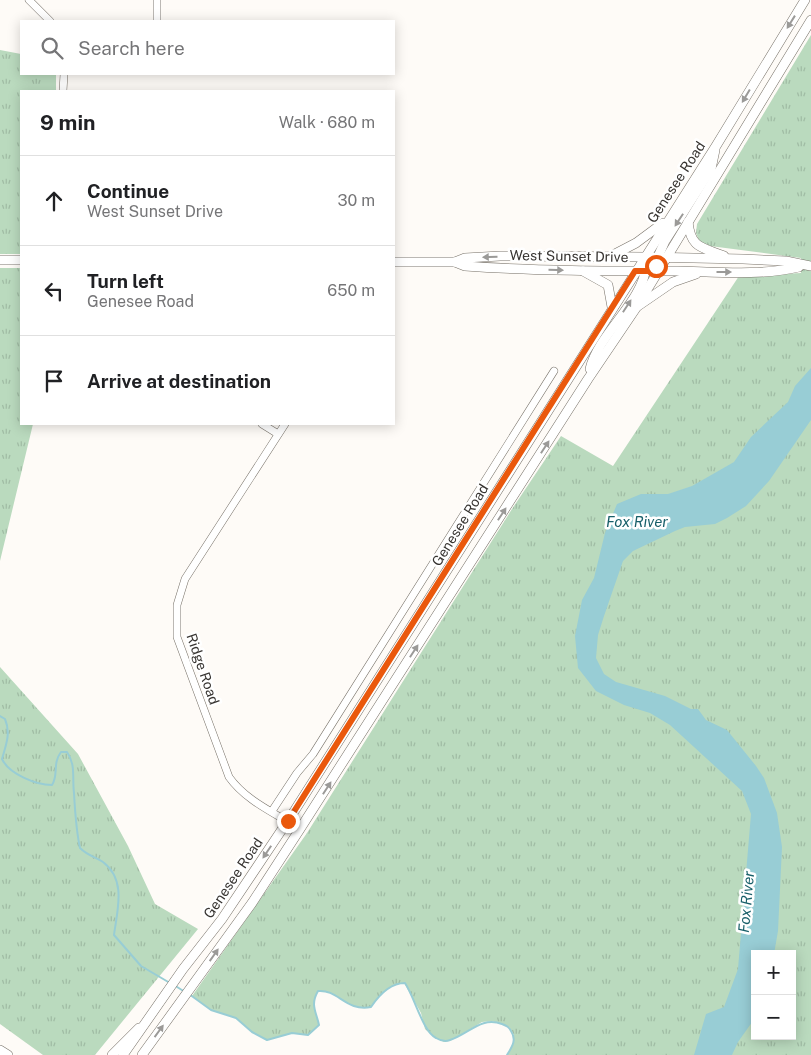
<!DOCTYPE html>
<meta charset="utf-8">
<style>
:root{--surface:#fff;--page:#f2f2f2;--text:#202124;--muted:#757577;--line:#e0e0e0}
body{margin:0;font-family:"Public Sans",sans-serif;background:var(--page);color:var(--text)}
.controls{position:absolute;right:15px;bottom:15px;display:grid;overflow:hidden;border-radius:0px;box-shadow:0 2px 12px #0003}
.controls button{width:45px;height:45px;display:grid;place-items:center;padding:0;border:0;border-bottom:1px solid var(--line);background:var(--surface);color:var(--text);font:25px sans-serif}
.stop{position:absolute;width:15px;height:15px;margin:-11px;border:4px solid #ea580c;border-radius:50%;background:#fff}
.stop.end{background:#ea580c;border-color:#fff;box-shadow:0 1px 5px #0008}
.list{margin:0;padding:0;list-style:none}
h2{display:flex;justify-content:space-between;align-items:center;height:65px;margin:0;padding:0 20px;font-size:21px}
h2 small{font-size:16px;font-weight:400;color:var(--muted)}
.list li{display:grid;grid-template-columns:32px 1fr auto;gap:15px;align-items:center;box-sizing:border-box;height:90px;padding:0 20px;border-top:1px solid var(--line)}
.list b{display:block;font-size:19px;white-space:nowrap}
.list p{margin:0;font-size:16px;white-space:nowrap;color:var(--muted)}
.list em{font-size:16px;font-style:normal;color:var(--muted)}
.icon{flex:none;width:28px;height:28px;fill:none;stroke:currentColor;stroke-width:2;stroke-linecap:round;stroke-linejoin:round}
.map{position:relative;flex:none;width:811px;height:1055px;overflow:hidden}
.search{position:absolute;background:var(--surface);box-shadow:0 2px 12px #0003;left:20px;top:20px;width:375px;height:55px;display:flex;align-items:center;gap:12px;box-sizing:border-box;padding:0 18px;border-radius:0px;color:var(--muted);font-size:19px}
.panel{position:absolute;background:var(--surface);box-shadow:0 2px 12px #0003;left:20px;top:90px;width:375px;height:335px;border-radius:0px}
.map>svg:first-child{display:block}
</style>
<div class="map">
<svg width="811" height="1055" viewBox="0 0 811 1055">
<defs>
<pattern id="park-tufts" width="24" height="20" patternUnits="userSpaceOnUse" patternTransform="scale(1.25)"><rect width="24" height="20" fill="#badabe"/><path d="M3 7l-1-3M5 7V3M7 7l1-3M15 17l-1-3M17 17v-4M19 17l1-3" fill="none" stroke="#a0bca4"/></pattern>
</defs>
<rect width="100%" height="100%" fill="#fefbf7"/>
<g fill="url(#park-tufts)" fill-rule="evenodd">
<path d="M811,35V1055H507L513,1045L514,1035L509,1027L492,1021L482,1022L452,1040L444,1042L434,1037L425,1029L421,1013L404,983C390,984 379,995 371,1007C346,1012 338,989 318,991C310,1005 316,1011 319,1025L308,1035L292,1033L267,1040L252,1032L236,1018L211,1010L192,996L307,833L512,509L561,436L613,466L739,276L801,273V258L710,246L699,241L696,233L697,224ZM755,954H792V1036H755Z"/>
<polygon points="0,50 21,54 21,74 56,74 56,91 21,91 21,254 0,254"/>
<polygon points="0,268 21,268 21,424 33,424 0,561"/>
<polygon points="0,667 78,754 128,846 155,904 198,929 95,1055 43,1055 0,1024"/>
</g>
<polygon fill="#98cdd5" points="811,368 811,420 769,481 746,506 727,518 715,524 685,527 675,531 633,551 623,561 604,616 598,635 596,658 604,674 616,682 665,696 691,709 698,709 706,720 727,730 756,766 764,778 777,813 782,847 778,931 774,954 755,954 755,1018 738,1042 732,1055 694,1055 706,1014 724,1007 738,969 751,814 742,791 670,725 650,713 624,705 596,691 578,668 575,636 582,600 594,578 605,533 617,504 641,494 668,494 692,486 734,462 751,437 788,402 795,386"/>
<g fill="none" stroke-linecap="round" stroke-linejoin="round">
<g stroke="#98cdd5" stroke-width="2">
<path d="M0,716L5,719C11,733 6,745 2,759C9,774 36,785 52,785C59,774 52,764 61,752H67C76,765 72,778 74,793C75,811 76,830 80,848C88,856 96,857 103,862C127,880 117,911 114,935L141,966L170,983"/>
<polyline points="174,985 185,992"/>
<path d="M189,994L211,1010L236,1018L252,1032L267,1040L292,1033L308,1035L319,1025C316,1011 310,1005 318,991C338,989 346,1012 371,1007C379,995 390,983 405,983C415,998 423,1032 436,1038C441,1041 445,1042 450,1040C469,1034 481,1016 502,1024C507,1026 509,1027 511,1031C517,1040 512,1047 507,1055"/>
</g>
<g stroke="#777168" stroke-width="8">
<g id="minor">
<polyline points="29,0 50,21"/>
<polyline points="157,21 157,0"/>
<polyline points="63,91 64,74"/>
<polyline points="262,424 278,434"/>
<path d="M285,424L185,579L177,605V637L229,777C246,801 275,813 300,829"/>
<polyline points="272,811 297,773 313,754 554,371"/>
</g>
</g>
<g stroke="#777168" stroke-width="10">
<g id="major">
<path d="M688,222C691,249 702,247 724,256"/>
<polyline points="613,255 636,243 663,223"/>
<polyline points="0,260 21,260"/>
<polyline points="656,261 665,241 711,169 715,150"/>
<polyline points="394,262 455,262 465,258 500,256 644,257 743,259 786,261 811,266"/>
<path d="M455,262L465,266C536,271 607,271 678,271C718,272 761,276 799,267"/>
<polyline points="583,271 608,285 612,307"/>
<polyline points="638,306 673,282 696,274"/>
<path d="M590,369C599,333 642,303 646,267"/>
<polyline points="0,1050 8,1055"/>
<polyline points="112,1055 139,1028"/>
<polyline points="123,1055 183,969 222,919 295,810 716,146 805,0"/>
<polyline points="142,1055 252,903 300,829 588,379 636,308 811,20"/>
</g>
</g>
<use href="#minor" stroke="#fff" stroke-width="7"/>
<use href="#major" stroke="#fff" stroke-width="9"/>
</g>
<defs><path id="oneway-solid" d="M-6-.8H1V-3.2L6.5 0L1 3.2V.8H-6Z" transform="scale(1.25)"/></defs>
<g fill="#9b9a98">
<use href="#oneway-solid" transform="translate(791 22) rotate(122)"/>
<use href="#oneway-solid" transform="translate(746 96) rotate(121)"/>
<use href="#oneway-solid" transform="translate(679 220) rotate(123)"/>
<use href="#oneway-solid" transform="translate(490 257) rotate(178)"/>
<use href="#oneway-solid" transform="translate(556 270) rotate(2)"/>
<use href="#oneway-solid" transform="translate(724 272)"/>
<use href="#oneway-solid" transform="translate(627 306) rotate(-57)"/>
<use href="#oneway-solid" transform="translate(545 447) rotate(-57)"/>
<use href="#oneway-solid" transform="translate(502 514) rotate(-57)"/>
<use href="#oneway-solid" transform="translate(414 651) rotate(-57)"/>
<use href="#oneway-solid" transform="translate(327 788) rotate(-57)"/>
<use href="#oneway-solid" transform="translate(267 852) rotate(124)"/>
<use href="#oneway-solid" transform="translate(214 955) rotate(-55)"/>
<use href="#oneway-solid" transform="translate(159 1031) rotate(-54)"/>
</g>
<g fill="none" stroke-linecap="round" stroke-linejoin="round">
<polyline stroke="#ea580c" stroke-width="6" points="288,821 635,271 658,271 656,266"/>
</g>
<g text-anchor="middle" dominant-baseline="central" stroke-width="5" stroke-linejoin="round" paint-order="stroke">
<g font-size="14" fill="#373431" stroke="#fff">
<text transform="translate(676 182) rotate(-57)">Genesee Road</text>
<text transform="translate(569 256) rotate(1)">West Sunset Drive</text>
<text transform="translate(460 525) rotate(-58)">Genesee Road</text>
<text transform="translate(203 669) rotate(71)">Ridge Road</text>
<text transform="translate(233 878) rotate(-56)">Genesee Road</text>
</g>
<g font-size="15" font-style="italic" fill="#185f69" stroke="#fff">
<text x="637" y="521">Fox River</text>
<text transform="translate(746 902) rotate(-85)">Fox River</text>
</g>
</g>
</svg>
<div class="controls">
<button>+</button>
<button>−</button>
</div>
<div class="stop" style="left:656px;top:266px"></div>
<div class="stop end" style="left:288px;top:821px"></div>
<div class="search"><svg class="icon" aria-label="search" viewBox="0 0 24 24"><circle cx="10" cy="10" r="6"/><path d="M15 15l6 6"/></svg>Search here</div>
<section class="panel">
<h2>9 min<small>Walk · 680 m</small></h2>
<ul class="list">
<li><svg class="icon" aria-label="ahead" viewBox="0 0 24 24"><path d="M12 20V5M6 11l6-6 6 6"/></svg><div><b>Continue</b><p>West Sunset Drive</p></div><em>30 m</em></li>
<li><svg class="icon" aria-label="left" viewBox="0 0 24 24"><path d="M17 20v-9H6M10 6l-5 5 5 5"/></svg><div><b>Turn left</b><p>Genesee Road</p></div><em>650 m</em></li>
<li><svg class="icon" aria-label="arrive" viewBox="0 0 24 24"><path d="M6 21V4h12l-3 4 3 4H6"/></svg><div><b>Arrive at destination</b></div></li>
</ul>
</section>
</div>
